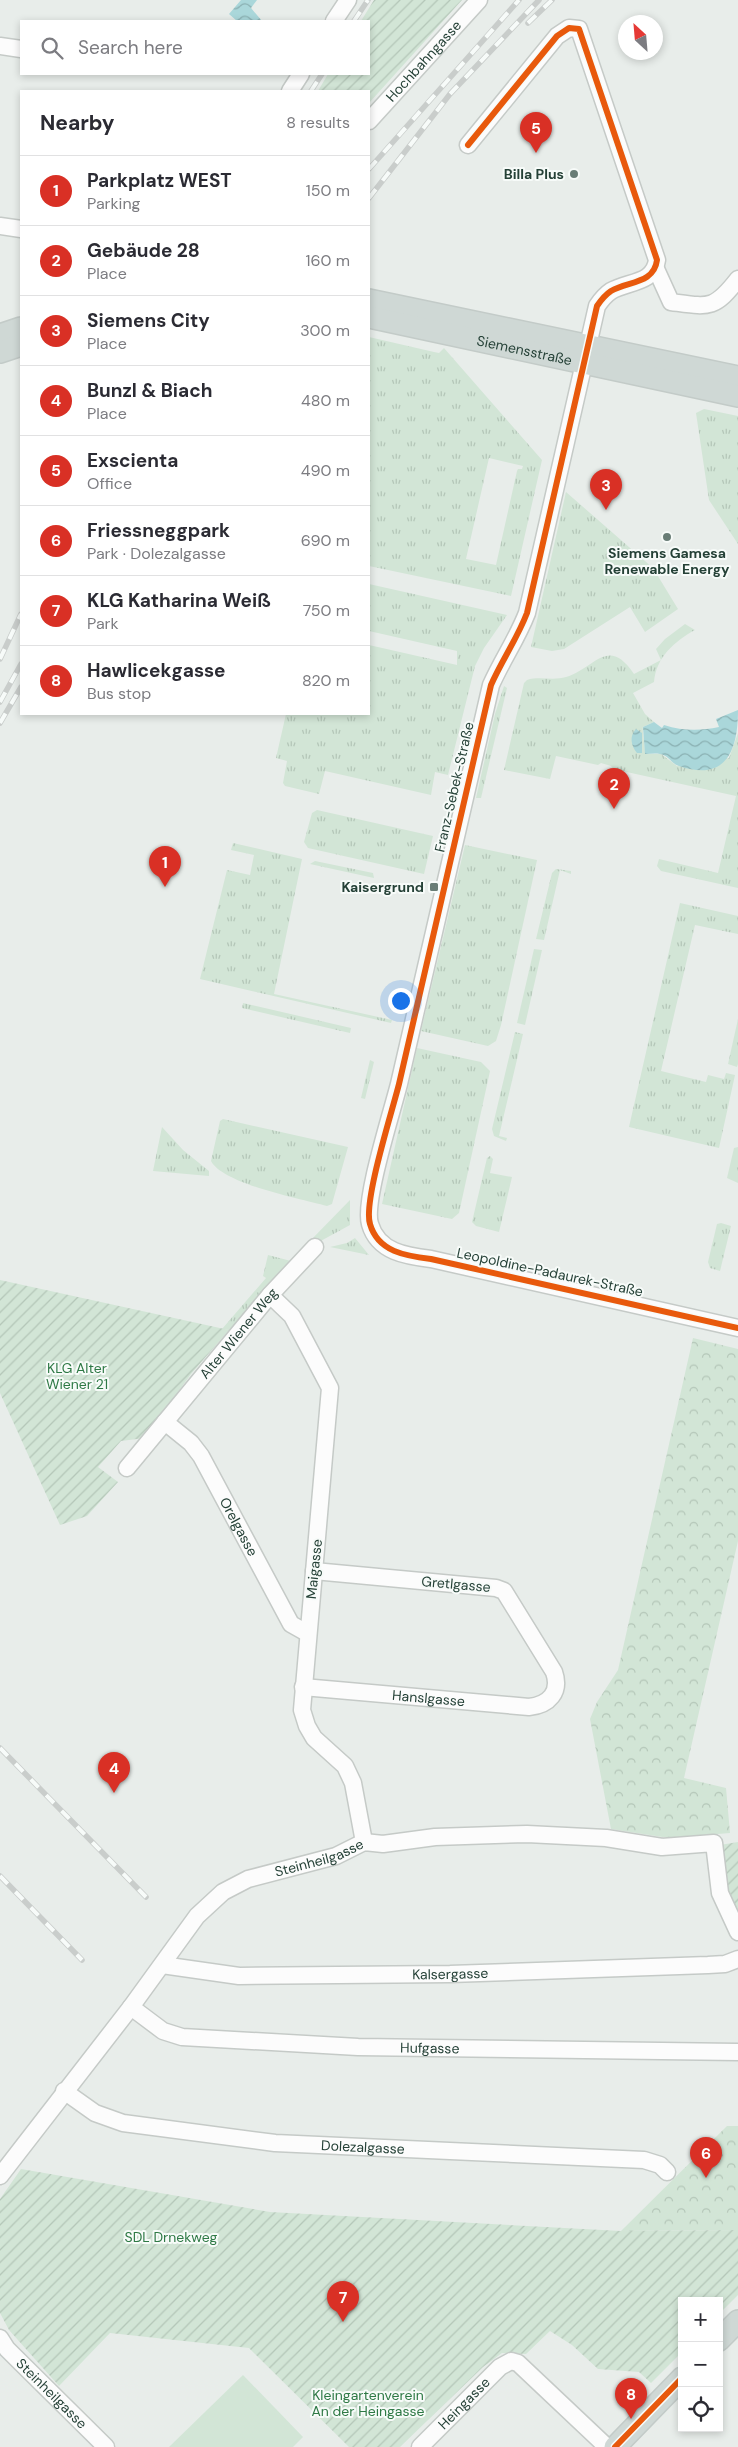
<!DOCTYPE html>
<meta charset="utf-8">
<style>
:root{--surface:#fff;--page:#f2f2f3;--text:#2b2b33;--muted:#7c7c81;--line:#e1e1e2;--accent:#d93025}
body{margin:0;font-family:"DM Sans",sans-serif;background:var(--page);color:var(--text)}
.controls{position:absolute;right:15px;bottom:15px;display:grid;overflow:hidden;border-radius:0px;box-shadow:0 2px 8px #0003}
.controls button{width:45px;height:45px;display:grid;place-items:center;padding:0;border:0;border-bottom:1px solid var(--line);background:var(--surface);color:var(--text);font:25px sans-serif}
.compass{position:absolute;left:618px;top:15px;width:45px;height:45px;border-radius:50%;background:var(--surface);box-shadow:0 2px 8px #0003;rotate:334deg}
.you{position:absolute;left:400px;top:1000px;width:18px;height:18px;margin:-12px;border:4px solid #fff;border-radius:50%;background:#1a73e8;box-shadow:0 0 0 8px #1a73e833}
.badge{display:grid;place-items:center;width:32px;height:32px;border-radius:50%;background:var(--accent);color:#fff;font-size:16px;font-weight:700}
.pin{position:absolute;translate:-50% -41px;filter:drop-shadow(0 1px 2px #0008)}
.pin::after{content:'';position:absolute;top:26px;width:18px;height:15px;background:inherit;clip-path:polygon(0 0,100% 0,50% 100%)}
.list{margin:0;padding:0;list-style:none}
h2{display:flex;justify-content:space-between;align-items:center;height:65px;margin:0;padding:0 20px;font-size:21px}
h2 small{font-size:16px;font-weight:400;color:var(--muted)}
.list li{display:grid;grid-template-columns:32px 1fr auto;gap:15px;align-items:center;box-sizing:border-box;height:70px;padding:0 20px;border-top:1px solid var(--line)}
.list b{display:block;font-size:19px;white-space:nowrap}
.list p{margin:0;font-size:16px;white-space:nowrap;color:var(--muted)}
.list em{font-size:16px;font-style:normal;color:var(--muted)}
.icon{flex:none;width:28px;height:28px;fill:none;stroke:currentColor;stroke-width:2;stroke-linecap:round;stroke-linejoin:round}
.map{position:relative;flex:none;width:738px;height:2447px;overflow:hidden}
.search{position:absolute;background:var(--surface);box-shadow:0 2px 8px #0003;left:20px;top:20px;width:350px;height:55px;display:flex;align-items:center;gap:12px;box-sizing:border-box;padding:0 18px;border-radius:0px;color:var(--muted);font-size:19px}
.panel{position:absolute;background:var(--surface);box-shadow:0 2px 8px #0003;left:20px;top:90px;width:350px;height:625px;border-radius:0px}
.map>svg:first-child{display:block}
</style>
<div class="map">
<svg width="738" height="2447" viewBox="0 0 738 2447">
<defs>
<pattern id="grass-tufts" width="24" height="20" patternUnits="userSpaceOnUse" patternTransform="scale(1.25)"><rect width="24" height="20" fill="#d2e5d6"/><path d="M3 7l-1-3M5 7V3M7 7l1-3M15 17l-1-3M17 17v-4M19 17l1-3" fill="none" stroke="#b4c6b8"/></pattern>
<pattern id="park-crowns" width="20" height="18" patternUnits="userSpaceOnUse" patternTransform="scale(1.25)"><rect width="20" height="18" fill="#d2e5d6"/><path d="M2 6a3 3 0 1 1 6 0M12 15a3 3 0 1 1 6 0" fill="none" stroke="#b4c6b8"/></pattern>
<pattern id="garden-furrows" width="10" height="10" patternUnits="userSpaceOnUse" patternTransform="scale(1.25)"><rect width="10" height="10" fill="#d2e5d6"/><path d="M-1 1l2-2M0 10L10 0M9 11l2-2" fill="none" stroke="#b4c6b8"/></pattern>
<pattern id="water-waves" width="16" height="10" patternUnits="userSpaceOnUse" patternTransform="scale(1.25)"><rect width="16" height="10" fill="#aad7da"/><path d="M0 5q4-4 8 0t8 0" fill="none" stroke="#8ab0b2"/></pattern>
</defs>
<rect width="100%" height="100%" fill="#e8edea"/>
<g fill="url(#grass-tufts)" fill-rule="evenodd">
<path d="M369,337L434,352L439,353L444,348L542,460L511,596L369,566ZM489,458L523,466L522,469H518L517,471L496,565L466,559Z"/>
<polygon points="704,409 738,416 738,544 709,500 696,413"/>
<polygon points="566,492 653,568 678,609 645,632 630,607 564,649 552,651 531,647"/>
<polygon points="369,584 507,615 484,648 475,666 448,775 435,772 431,795 325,771 319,794 285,786 283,783 287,761 276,758 286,714 369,714 369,645 457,665 457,651 369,631"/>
<path d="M685,624L695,630C675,641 656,657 654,682L633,693L645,714L654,722L643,727C642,731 645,745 645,752L646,754H661L677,766L729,758L738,733V888L661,871L657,866L659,859L718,873L736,796L613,769L611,766L601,763L598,765L556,756L550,779L504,770L524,683L527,680C539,676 553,681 566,677C595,668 608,635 634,674L661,660L656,649L665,639Z"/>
<polygon points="504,686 507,688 481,798 476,798 495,714"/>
<polygon points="317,810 433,836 424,874 308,848 304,842 312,813"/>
<polygon points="233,843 302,859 274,994 392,1020 391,1023 200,979 227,870 250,875 254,855 231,850"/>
<polygon points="465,845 537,860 501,1025 496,1041 488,1046 421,1031"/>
<polygon points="315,861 373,873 374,878 310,864"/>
<polygon points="556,869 571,871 571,874 560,870 544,940 536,939 552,873"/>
<polygon points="680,903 738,916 738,934 695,925 661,1071 706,1082 708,1075 724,1079 726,1073 735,1075 719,1148 629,1127"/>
<polygon points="534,949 542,950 525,1025 517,1023"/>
<polygon points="243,1003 351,1028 350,1033 242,1008"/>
<polygon points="738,1019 738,1064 737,1067 728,1064"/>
<polygon points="515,1032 523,1034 499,1136 507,1138 506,1141 494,1136 492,1129"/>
<polygon points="417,1048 481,1062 490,1071 459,1213 452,1219 382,1204"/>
<polygon points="370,1060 374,1062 365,1099 361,1098"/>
<path d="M223,1119L348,1147L332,1204L327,1206C301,1199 223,1184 211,1161L220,1121Z"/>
<polygon points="162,1127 183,1150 209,1171 209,1176 153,1171"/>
<polygon points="738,1147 738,1183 727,1178 734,1148"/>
<polygon points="490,1156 493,1159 490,1173 512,1177 499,1232 476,1226 472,1222 487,1158"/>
<polygon points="350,1200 350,1225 317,1243 312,1245 309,1242"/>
<polygon points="721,1223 731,1226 720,1271 710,1268 708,1262 717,1224"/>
<polygon points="355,1238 369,1255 330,1247 347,1243"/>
<polygon points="268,1255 291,1261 229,1330 222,1329 266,1278 263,1276"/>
</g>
<g fill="url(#park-crowns)">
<polygon points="693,1338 738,1349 738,1541 684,1778 726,1788 730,1833 669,1838 611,1829 590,1719 597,1702 618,1670"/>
<polygon points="727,2126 738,2126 738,2230 621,2231"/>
</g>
<g fill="url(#garden-furrows)">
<polygon points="374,0 462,0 369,103 369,91 318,91 328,74 369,74 369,21 361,21"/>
<polygon points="0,1280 229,1330 191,1374 145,1438 121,1441 98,1467 118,1482 87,1516 60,1525 0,1393"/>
<polygon points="738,1842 738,1921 729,1905 720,1845"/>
<polygon points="21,2169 270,2212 621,2231 738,2230 738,2295 719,2314 719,2301 682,2301 682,2352 651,2383 639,2372 598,2369 572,2345 550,2331 526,2354 502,2353 483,2367 400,2447 349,2447 249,2348 110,2333 59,2386 9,2330 0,2313 0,2199"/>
</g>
<polygon fill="#d2e5d6" points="243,2375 303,2437 293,2447 169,2447"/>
<g fill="url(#water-waves)">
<polygon points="241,0 257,0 251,8 262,21 237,21 229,14"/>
<path d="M738,710C738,751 726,782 679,766C672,764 668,755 660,754C655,753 650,754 645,754L643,727L654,722L662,728L664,725C683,731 700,731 719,727L716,719Z"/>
<path d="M636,729L642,733V753H637C631,746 629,736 636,729Z"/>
</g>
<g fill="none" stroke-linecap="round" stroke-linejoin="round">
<g stroke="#c5cac7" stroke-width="19">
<g id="minor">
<polyline points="334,21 348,0"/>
<polyline points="0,46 21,49"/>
<polyline points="290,91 301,74"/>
<path id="s1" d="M369,121L479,0"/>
<path d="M468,145L557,36L569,28L579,29L657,260C654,284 628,281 611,291C605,295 601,300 597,306L527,613C517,639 502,660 491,685C460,818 430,951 399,1084C392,1112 363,1202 370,1224C378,1252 406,1256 431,1259L738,1328"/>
<polyline points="0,226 21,229"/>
<path d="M656,269L671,302C709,307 714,310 738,279"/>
<polyline points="270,1295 292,1316 330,1388 302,1710 307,1726 314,1738 345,1766 353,1783 364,1842"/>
<path id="s2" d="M165,1422L191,1443L201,1456L291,1624L307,1633"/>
<path id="s3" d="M127,1468L270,1295L315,1247"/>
<path id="s4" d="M303,1687L529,1707C549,1705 561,1692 554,1672L504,1591L496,1588L314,1571"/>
<path id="s5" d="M162,1965L239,1976L450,1974L708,1965L725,1964L738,1959"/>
<path id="s6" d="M131,2007L163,2031L182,2037L358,2047L738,2052"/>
<path id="s7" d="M64,2091L95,2113L123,2123L275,2143L644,2160L660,2165L667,2172"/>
<path id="s8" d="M0,2176L131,2007L197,1916L223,1892L248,1879L336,1856L364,1842L383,1844L435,1837L527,1834L606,1838L662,1847L714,1843L720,1893L738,1932"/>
<path id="s9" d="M0,2338L7,2349L106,2447"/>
<path id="s10" d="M420,2447L500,2367L511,2361L518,2363L607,2447"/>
</g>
</g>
<g stroke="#c3cbc8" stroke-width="24">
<g id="major">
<polyline points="369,300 738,377"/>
<path id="s11" d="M369,317L738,396"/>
<polyline points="0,335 21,328"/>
<polyline points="0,352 21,345"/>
<polyline points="719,2340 738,2321"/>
<polyline points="615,2447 682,2378"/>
</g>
</g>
<use href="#minor" stroke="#fcfcfc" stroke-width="16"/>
<use href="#major" stroke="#cfd8d5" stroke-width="21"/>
<g stroke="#c9cdcb" stroke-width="5.5">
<g id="rail">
<polyline points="354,21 368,0"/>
<polyline points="528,23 552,0"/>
<polyline points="311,91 322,74"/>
<polyline points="369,169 519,0"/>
<polyline points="369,198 450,94 539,0"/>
<polyline points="0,659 21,614"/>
<polyline points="0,702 21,664"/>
<polyline points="0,723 21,687"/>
<polyline points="0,1748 146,1897"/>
<polyline points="0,1876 82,1960"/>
</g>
</g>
<use href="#rail" stroke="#f7fbf9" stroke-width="4" stroke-dasharray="11" stroke-linecap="butt"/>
<g stroke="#f7fbf9" stroke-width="9">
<g id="cycleway">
<path d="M468,145L557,36L569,28L579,29L657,260C654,284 628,281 611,291C605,295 601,300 597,306L527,613C517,639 502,660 491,685C460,818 430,951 399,1084C392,1112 363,1202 370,1224C378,1252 406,1256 431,1259L738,1328"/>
<polyline points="615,2447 682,2378"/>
</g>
</g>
<use href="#cycleway" stroke="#e8590c" stroke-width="6"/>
</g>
<g fill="#697d76" stroke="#f7fbf9" stroke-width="2">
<circle cx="574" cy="174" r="5"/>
<circle cx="667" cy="537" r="5"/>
<rect x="429" y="882" width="10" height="10" rx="2.5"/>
</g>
<g text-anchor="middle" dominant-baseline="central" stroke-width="4" stroke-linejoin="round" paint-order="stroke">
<g font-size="14" fill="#254137" stroke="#f7fbf9">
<text stroke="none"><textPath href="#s1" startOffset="81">Hochbahngasse</textPath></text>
<text stroke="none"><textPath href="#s11" startOffset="159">Siemensstraße</textPath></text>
<text transform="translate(454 787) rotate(-77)">Franz-Sebek-Straße</text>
<text transform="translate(550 1272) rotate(12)">Leopoldine-Padaurek-Straße</text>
<text stroke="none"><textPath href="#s3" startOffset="175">Alter Wiener Weg</textPath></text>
<text stroke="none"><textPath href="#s2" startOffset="130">Orelgasse</textPath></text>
<text transform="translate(314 1569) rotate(-84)">Maigasse</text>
<text transform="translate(456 1584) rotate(5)">Gretlgasse</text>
<text stroke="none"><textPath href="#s4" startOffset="126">Hanslgasse</textPath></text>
<text stroke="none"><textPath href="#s8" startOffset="464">Steinheilgasse</textPath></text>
<text stroke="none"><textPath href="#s5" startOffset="289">Kalsergasse</textPath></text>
<text stroke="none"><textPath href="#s6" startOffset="308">Hufgasse</textPath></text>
<text stroke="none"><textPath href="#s7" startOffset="309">Dolezalgasse</textPath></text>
<text stroke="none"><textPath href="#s9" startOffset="76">Steinheilgasse</textPath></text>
<text stroke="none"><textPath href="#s10" startOffset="62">Heingasse</textPath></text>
</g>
<g font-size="14" font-weight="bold" fill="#254137" stroke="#f7fbf9" text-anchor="end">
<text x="564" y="174">Billa Plus</text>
<text x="667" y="553" text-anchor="middle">Siemens Gamesa<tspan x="667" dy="16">Renewable Energy</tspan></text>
<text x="424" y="887">Kaisergrund</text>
</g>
<g font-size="14" fill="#2e7945" stroke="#f7fbf9">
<text x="77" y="1368">KLG Alter<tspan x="77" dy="16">Wiener 21</tspan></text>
<text x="171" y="2237">SDL Drnekweg</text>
<text x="368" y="2395">Kleingartenverein<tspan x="368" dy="16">An der Heingasse</tspan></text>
</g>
</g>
</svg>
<div class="controls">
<button>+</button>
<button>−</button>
<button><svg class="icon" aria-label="locate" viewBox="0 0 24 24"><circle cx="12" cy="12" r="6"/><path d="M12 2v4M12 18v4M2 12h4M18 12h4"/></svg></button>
</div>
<svg class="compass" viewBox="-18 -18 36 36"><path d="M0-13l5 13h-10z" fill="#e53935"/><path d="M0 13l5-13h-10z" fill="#7c7c81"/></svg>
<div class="you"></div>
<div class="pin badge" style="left:165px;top:887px">1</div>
<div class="pin badge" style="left:614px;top:809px">2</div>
<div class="pin badge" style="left:606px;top:510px">3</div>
<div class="pin badge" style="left:114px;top:1793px">4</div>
<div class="pin badge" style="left:536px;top:153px">5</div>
<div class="pin badge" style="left:706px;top:2178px">6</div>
<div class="pin badge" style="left:343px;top:2322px">7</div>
<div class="pin badge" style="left:631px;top:2419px">8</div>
<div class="search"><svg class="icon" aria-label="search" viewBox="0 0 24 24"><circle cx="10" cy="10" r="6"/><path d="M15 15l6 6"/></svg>Search here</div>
<section class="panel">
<h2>Nearby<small>8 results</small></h2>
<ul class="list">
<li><span class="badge">1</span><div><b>Parkplatz WEST</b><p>Parking</p></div><em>150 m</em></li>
<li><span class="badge">2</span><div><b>Gebäude 28</b><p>Place</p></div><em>160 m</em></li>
<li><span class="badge">3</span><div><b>Siemens City</b><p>Place</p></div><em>300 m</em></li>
<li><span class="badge">4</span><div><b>Bunzl &amp; Biach</b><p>Place</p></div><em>480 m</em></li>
<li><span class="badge">5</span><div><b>Exscienta</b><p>Office</p></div><em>490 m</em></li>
<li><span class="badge">6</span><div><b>Friessneggpark</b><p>Park · Dolezalgasse</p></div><em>690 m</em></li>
<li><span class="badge">7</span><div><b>KLG Katharina Weiß</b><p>Park</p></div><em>750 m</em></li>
<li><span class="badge">8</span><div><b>Hawlicekgasse</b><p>Bus stop</p></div><em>820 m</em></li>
</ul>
</section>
</div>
